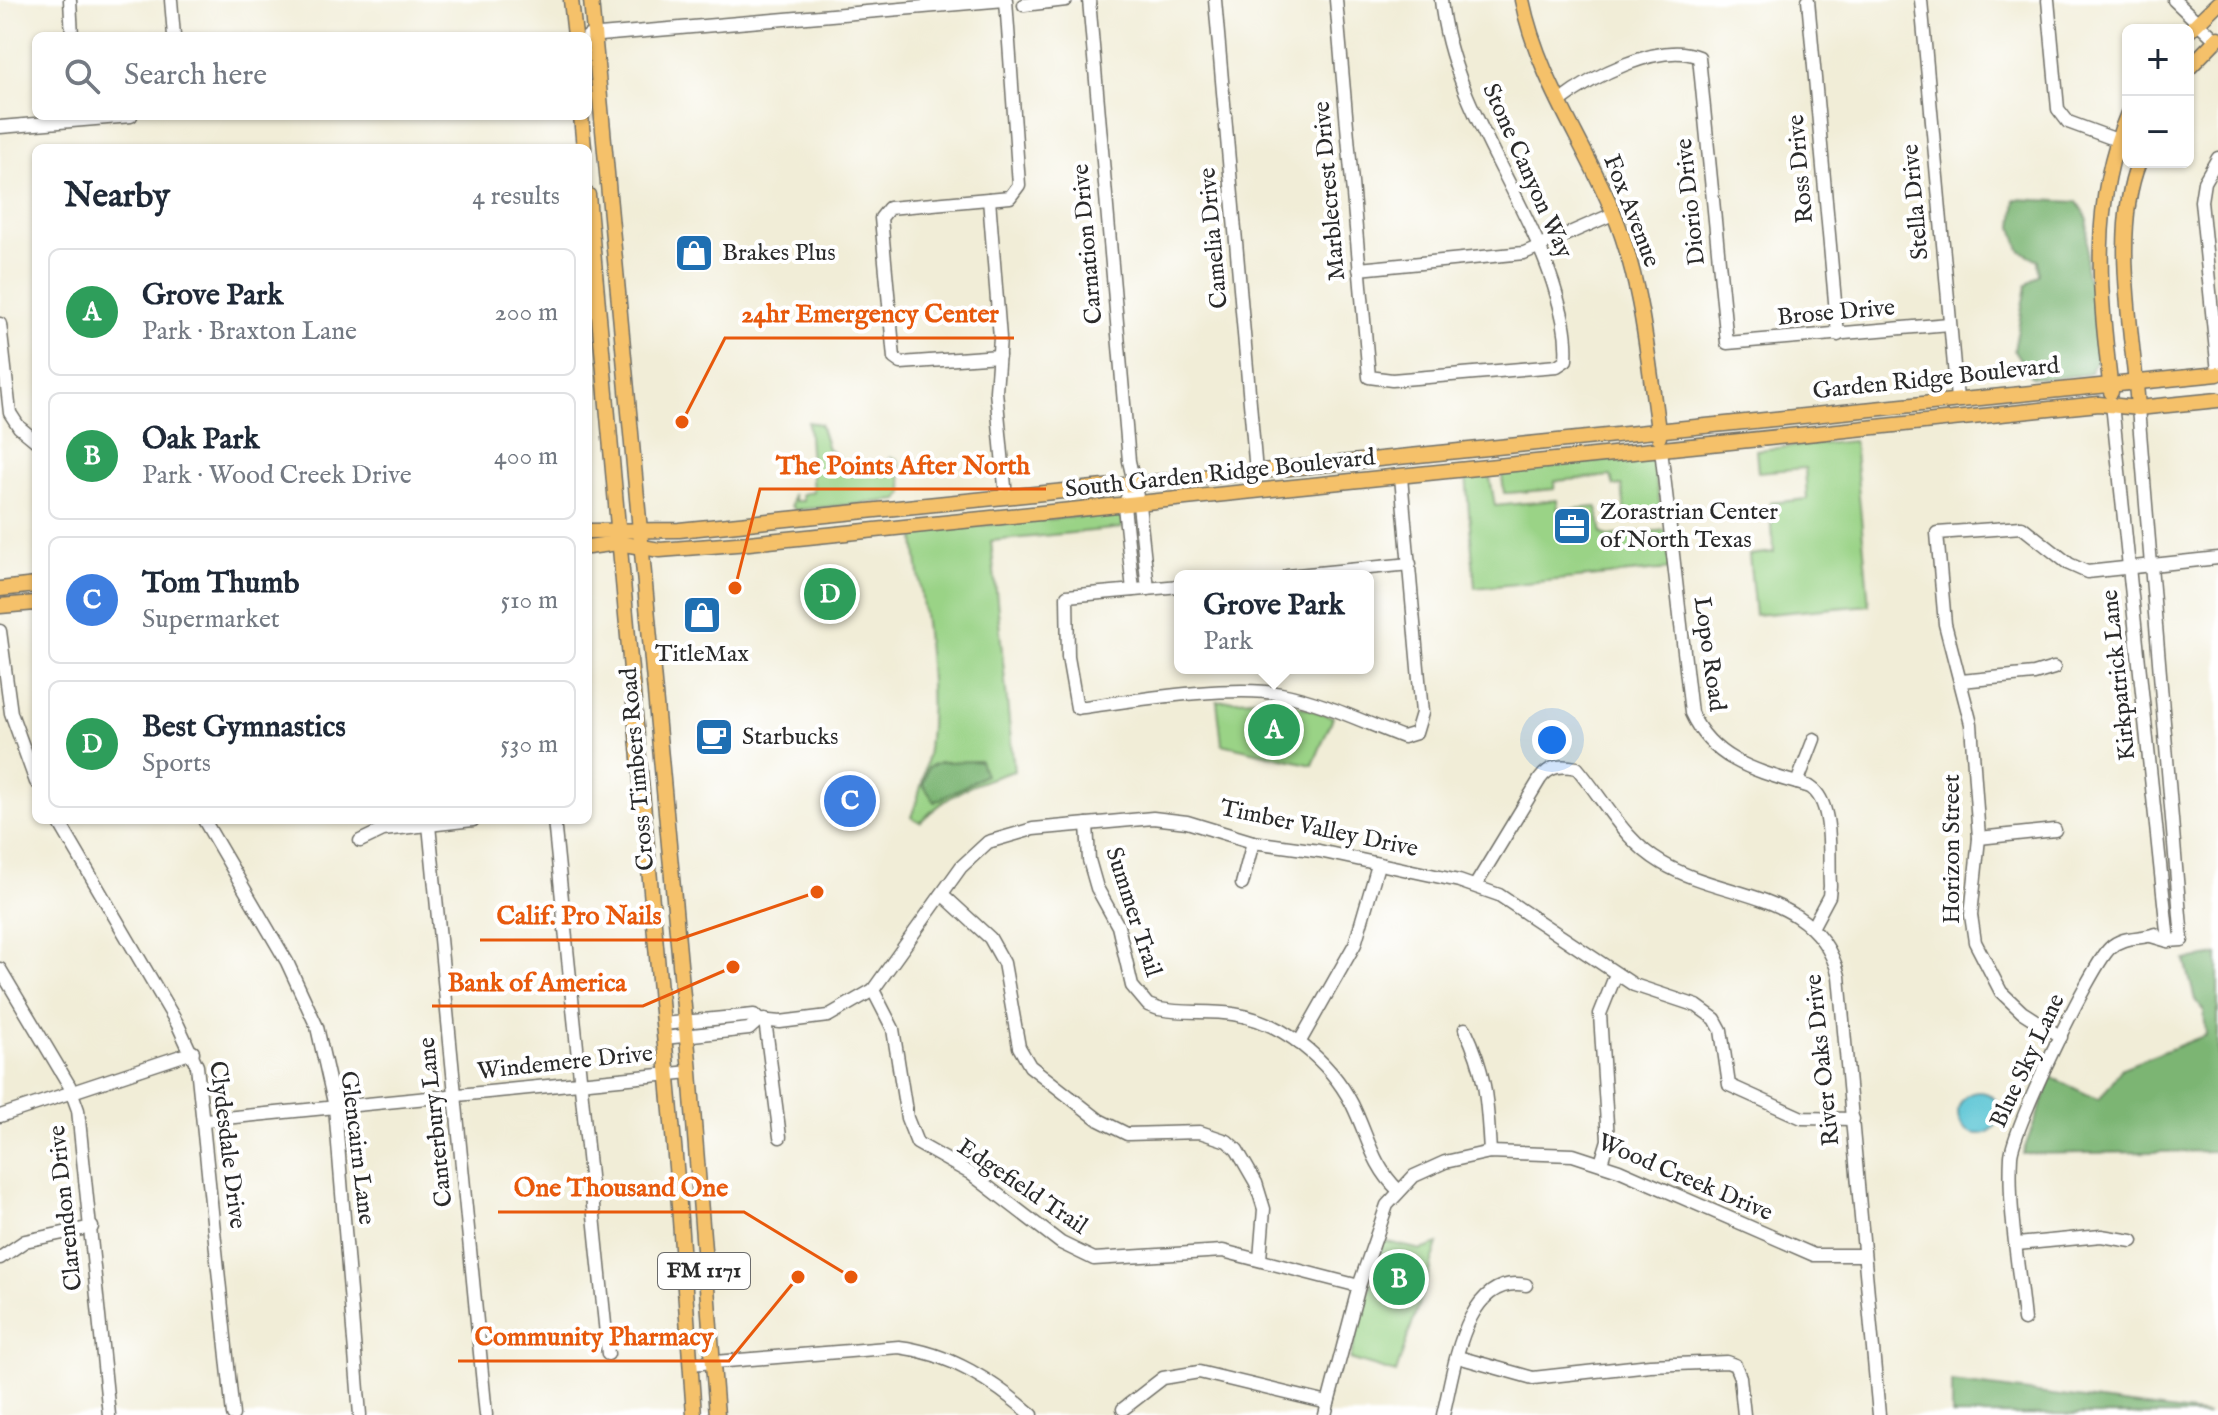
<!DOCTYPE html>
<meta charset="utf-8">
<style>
:root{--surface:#fff;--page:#f6f6f7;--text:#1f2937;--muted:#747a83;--line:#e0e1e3;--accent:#1f6fb2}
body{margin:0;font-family:"IM FELL English",serif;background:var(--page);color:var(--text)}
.controls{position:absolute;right:24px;top:24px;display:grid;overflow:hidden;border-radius:12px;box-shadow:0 2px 6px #0004}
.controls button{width:72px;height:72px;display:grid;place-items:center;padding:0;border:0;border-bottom:2px solid var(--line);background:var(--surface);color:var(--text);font:40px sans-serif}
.you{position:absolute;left:1552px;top:740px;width:28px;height:28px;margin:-20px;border:6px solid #fff;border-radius:50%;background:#1a73e8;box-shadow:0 0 0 12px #1a73e833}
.badge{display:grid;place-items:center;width:52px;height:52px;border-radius:50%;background:var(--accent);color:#fff;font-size:26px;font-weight:700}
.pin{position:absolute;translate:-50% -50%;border:4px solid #fff;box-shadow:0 2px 8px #0006}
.popup{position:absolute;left:1174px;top:570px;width:200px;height:104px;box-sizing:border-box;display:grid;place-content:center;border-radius:12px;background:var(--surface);filter:drop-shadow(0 2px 6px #0005);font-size:26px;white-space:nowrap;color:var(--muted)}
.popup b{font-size:30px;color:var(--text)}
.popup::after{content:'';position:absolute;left:50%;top:100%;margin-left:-16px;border:16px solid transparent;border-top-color:var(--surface)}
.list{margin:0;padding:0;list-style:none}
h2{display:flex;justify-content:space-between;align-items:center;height:104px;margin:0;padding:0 32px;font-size:34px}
h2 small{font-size:26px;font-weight:400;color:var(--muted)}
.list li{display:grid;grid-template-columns:52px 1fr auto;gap:24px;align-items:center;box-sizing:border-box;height:128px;margin:0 16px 16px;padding:0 16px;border:2px solid var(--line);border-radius:12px}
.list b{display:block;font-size:30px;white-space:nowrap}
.list p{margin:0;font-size:26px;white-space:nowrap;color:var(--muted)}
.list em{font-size:26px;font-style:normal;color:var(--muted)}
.icon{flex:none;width:44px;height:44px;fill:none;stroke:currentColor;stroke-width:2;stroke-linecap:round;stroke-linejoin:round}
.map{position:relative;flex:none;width:2218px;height:1415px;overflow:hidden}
.search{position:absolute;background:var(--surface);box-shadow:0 2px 6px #0004;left:32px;top:32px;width:560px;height:88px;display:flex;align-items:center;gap:20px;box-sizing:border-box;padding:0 28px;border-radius:12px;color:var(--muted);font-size:30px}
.panel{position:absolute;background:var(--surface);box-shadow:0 2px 6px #0004;left:32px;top:144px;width:560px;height:680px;border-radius:12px}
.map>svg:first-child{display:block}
</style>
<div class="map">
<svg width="2218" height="1415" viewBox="0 0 2218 1415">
<rect width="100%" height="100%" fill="#fff"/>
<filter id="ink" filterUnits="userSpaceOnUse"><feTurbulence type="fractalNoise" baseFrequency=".0125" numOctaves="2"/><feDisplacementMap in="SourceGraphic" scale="16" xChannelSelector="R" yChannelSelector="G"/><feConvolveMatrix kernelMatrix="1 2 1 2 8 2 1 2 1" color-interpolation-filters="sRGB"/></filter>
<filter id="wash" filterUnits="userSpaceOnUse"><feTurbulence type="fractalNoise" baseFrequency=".006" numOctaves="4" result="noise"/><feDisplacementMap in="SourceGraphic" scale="32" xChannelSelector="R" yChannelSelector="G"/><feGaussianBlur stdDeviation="1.8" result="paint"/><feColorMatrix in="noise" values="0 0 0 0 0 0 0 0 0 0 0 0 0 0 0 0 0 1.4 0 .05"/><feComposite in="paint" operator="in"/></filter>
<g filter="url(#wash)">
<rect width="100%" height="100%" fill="#f1edd7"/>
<g fill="#9ad386" stroke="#627f58" stroke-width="2">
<polygon points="808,422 820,424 828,449 844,461 845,469 890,465 890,457 898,460 904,493 899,500 795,510 791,506 793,494 795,501 803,501 802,494 813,492"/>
<polygon points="1854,441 1869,605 1755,615 1749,555 1774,552 1770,503 1807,499 1805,468 1758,472 1756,450"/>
<polygon points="1647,456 1653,463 1661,511 1656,518 1621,519 1617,514 1625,512 1622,486 1614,486 1611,476 1555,481 1554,489 1509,493 1504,493 1502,476 1507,471"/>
<polygon points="1485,473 1490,478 1495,506 1557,500 1558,510 1597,507 1602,534 1609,536 1666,530 1670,569 1475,588 1466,475"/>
<path d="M1118,513L1123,519L1122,528L991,541L1014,771C973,783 951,792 920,822L911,817C947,728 924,631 915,539L920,531Z"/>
<polygon points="1275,698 1333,717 1313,765 1222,744 1217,701"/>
<polygon points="1383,1241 1421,1250 1438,1244 1396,1373 1350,1359"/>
</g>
<g fill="#7bb573" stroke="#53704f" stroke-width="2">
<polygon points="2016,199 2077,202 2088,219 2086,271 2094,303 2096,362 2089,374 2048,379 2031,377 2014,350 2026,286 2039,274 2038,260 2020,250 2013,227"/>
<polygon points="980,761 985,775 935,802 923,785 928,767 940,762"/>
<path d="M2218,955V1151L2023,1154C2031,1127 2044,1104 2051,1077L2099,1100L2122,1068L2206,1035L2204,1011L2195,1000L2185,960Z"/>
<polygon points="1952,1382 2208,1415 1952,1415"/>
</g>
<circle fill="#5ac5d4" stroke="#427880" stroke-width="2" cx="1979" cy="1113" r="21"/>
</g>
<g filter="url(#ink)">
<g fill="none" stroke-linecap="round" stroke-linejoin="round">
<g stroke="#706f67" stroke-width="15">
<g id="minor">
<polyline points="70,0 72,36"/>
<polyline points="171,0 174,36"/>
<polyline points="1089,0 1129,461 1139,505 1148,589"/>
<polyline points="1215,0 1256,472"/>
<path d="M1336,0L1369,377L1392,380L1557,366L1566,360C1568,333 1561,309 1553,283C1522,188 1451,101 1441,0"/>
<polyline points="1808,0 1838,335"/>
<polyline points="1921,0 1957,399"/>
<polyline points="2048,0 2058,109 2068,122 2117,140"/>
<polyline points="2174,0 2216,40"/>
<polyline points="1024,5 1066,0"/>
<polyline points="588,36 1005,0"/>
<path d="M1559,102C1590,78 1660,40 1699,57L1727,343L1949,324"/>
<polyline points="0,127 131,116"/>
<polyline points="2218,158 2204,182 2201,201 2218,372"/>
<polyline points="989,199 1000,338 996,391 1006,497"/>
<polyline points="1359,269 1524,253 1613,214"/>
<polyline points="0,324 10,413 19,427 36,441"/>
<polyline points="999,356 901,363 894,358 881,218 889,208 1010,197 1019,185 1006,0"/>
<polyline points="2112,404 2168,941"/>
<polyline points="2138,408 2182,940 2168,941 2151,936"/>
<path d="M1661,449L1691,713C1714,763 1761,772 1810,787C1835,803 1828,858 1830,886L1829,896L1813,926"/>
<polyline points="1128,495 1124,506 1133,590"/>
<polyline points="1287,576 1410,564"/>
<path d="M1180,586L1067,596L1068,657L1077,708C1129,701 1231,684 1281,694C1323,702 1363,722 1403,737L1416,733L1422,713L1401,477"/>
<polyline points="0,631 11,713 36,782"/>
<polyline points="1961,681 2034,674 2054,668"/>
<polyline points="1797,783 1814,739"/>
<polyline points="58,820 178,1025 197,1066 233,1415"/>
<polyline points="204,820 287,962 317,1027 335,1107 360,1415"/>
<polyline points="554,820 608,1354"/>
<path d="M1087,824L1089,860L1097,888L1118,926L1132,986L1148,1005L1159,1009C1184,1014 1209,1010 1233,1014C1282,1021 1330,1061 1352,1104C1368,1136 1372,1165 1398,1190"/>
<polyline points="429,825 486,1415"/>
<polyline points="1979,838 2055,830"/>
<polyline points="360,841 383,830 473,820"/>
<polyline points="1242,884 1253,842"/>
<path d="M1475,886L1540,779C1550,765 1562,765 1577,768C1605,801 1623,840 1662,863C1726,901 1816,889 1839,976L1879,1415"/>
<polyline points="942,894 990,938 1004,963 1019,1047 1030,1066 1099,1120 1127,1134 1200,1132 1227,1141 1237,1150 1256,1183 1264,1209 1260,1259"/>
<polyline points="0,969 69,1085 78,1110 109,1415"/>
<polyline points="873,990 893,1029 907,1118 917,1143 970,1173 1061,1243 1094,1259 1223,1251 1359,1286"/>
<polyline points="765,1020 780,1137"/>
<polyline points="663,1024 754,1015 759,1020 780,1022 828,1016 873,990 961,867 988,842 1033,829 1153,818 1187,822 1253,842 1319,851 1459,881 1499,895 1634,985 1697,1006 1715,1019 1721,1030 1729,1085 1802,1118 1853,1119"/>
<path d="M1465,1029C1487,1075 1487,1103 1490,1152"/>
<polyline points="2061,1037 2022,1012 2001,992 1975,942 1971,915 1979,838 1971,724 1945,624 1937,533 2022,527 2069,564 2087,572 2218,558"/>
<polyline points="664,1038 749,1029 759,1020"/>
<polyline points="1299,1043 1355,944 1378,865"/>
<polyline points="0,1116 193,1052"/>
<polyline points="205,1120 690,1072"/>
<polyline points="1601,1163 1608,1140 1600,1014 1616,974"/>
<polyline points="2017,1244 2101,1236 2132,1241"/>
<polyline points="0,1258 25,1241 92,1227"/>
<path d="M2024,1320C2019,1267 2008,1210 2011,1156C2013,1129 2090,967 2110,948C2123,935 2140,940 2155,934"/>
<polyline points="1458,1357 1533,1378 1650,1365 1727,1362 1735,1365 1740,1377 1744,1415"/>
<path d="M690,1364L899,1347C950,1353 994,1382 1032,1415"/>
<polyline points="1123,1409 1163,1378 1199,1372 1328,1403"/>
<polyline points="1325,1415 1359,1286 1387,1205 1414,1176 1445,1162 1490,1152 1573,1155 1619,1170 1814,1255 1864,1255"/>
<path d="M1443,1415C1454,1372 1464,1273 1526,1285"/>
</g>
</g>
<g stroke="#706f67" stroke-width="17">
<g id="major">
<polyline points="571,0 575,36"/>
<polyline points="591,0 690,1072 717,1415"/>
<path d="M1522,0C1538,78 1584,142 1614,214C1643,286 1648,362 1659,437"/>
<polyline points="2188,32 2218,3"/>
<polyline points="2188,69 2218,38"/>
<polyline points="581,116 584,148"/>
<polyline points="588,195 677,1178 694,1415"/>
<path d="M2111,392C2100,294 2089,206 2128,113"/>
<path d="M2138,408C2133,333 2111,232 2139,162"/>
<polyline points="588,531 679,530 2218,374"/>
<polyline points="588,547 618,543 660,550 749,543 2099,404 2138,408 2218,400"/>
<polyline points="0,589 36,585"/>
<polyline points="0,606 36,603"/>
</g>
</g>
<use href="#minor" stroke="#fff" stroke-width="12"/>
<use href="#major" stroke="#f5c16b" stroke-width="14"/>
</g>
</g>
<defs>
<g id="shop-square" transform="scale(2)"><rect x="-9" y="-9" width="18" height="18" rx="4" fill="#1f6fb2" stroke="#fff"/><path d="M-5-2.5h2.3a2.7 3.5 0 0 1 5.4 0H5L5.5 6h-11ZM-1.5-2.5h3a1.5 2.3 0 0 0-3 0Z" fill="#fff"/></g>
<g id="office-square" transform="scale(2)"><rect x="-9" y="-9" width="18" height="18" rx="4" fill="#1f6fb2" stroke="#fff"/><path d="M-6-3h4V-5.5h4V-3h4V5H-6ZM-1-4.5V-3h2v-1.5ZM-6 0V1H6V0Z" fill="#fff"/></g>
<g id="cafe-square" transform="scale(2)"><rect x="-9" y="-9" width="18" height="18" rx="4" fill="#1f6fb2" stroke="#fff"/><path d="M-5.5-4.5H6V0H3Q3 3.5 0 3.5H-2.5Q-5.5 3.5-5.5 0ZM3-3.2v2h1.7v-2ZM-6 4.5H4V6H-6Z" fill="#fff"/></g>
</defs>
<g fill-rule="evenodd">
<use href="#shop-square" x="694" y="253"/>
<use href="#office-square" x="1572" y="526"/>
<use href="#shop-square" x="702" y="615"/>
<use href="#cafe-square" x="714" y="737"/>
</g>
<g text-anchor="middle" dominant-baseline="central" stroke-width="8" stroke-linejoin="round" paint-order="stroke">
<rect fill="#fff" stroke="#6b6b6b" stroke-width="2" x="658" y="1253" width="92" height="36" rx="6"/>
<g font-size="22" font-weight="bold" fill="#2b2b2b">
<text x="704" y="1271">FM 1171</text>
</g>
<g font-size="24" fill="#2b2b2b" stroke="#fff">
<text transform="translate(1801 169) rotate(-95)">Ross Drive</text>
<text transform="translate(1527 171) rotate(66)">Stone Canyon Way</text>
<text transform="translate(1330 191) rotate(-95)">Marblecrest Drive</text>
<text transform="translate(1691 202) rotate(-96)">Diorio Drive</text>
<text transform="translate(1916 202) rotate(-95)">Stella Drive</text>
<text transform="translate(1631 211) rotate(69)">Fox Avenue</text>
<text transform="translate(1214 238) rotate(-95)">Camelia Drive</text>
<text transform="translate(1088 244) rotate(-95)">Carnation Drive</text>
<text transform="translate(1836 313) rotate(-5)">Brose Drive</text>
<text transform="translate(1936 379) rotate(-6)">Garden Ridge Boulevard</text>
<text transform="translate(1220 474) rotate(-6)">South Garden Ridge Boulevard</text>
<text transform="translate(1709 654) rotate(82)">Lopo Road</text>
<text transform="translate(2119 675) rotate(-96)">Kirkpatrick Lane</text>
<text transform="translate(638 769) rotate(-95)">Cross Timbers Road</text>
<text transform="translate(1319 829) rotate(12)">Timber Valley Drive</text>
<text transform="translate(1952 849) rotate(-90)">Horizon Street</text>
<text transform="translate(1133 912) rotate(72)">Summer Trail</text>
<text transform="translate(1823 1060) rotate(-96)">River Oaks Drive</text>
<text transform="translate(2028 1061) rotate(-65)">Blue Sky Lane</text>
<text transform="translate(565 1063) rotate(-6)">Windemere Drive</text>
<text transform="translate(436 1122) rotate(-96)">Canterbury Lane</text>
<text transform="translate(227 1145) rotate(83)">Clydesdale Drive</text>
<text transform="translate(357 1148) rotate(83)">Glencairn Lane</text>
<text transform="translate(1685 1178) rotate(23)">Wood Creek Drive</text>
<text transform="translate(1022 1187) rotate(34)">Edgefield Trail</text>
<text transform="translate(66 1208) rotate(-96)">Clarendon Drive</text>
</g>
<g font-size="24" fill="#2b2b2b" stroke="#fff" text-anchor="start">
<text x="722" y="253">Brakes Plus</text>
<text x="1600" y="512">Zorastrian Center<tspan x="1600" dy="28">of North Texas</tspan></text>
<text x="702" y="654" text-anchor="middle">TitleMax</text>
<text x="742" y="737">Starbucks</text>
</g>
</g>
<path fill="none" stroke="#e8590c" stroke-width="3" d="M682 422L725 338H1014M735 588L760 489H1046M817 892L677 940H480M733 967L643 1006H432M851 1277L744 1212H498M798 1277L729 1361H458"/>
<g fill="#e8590c" stroke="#fff" stroke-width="3">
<circle cx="682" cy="422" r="8"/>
<circle cx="735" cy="588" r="8"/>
<circle cx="817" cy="892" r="8"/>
<circle cx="733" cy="967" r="8"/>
<circle cx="851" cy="1277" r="8"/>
<circle cx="798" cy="1277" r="8"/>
</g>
<g font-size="26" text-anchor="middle" font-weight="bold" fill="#e8590c" stroke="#fff" stroke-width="8" stroke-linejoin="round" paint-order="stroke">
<text x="870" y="322">24hr Emergency Center</text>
<text x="903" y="474">The Points After North</text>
<text x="579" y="924">Calif. Pro Nails</text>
<text x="537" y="991">Bank of America</text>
<text x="621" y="1196">One Thousand One</text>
<text x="594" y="1345">Community Pharmacy</text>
</g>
</svg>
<div class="controls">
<button>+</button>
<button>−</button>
</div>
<div class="you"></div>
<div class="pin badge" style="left:1274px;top:730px;background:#2e9e5b">A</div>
<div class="popup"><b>Grove Park</b>Park</div>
<div class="pin badge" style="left:1399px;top:1279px;background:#2e9e5b">B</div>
<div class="pin badge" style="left:850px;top:801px;background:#3f7fe0">C</div>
<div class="pin badge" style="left:830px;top:594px;background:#2e9e5b">D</div>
<div class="search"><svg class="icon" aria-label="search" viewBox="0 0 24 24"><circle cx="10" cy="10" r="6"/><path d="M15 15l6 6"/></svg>Search here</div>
<section class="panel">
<h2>Nearby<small>4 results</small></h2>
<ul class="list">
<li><span class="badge" style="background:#2e9e5b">A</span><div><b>Grove Park</b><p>Park · Braxton Lane</p></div><em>200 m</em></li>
<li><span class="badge" style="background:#2e9e5b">B</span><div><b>Oak Park</b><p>Park · Wood Creek Drive</p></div><em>400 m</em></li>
<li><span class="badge" style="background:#3f7fe0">C</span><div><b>Tom Thumb</b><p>Supermarket</p></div><em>510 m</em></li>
<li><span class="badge" style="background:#2e9e5b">D</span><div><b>Best Gymnastics</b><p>Sports</p></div><em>530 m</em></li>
</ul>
</section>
</div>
